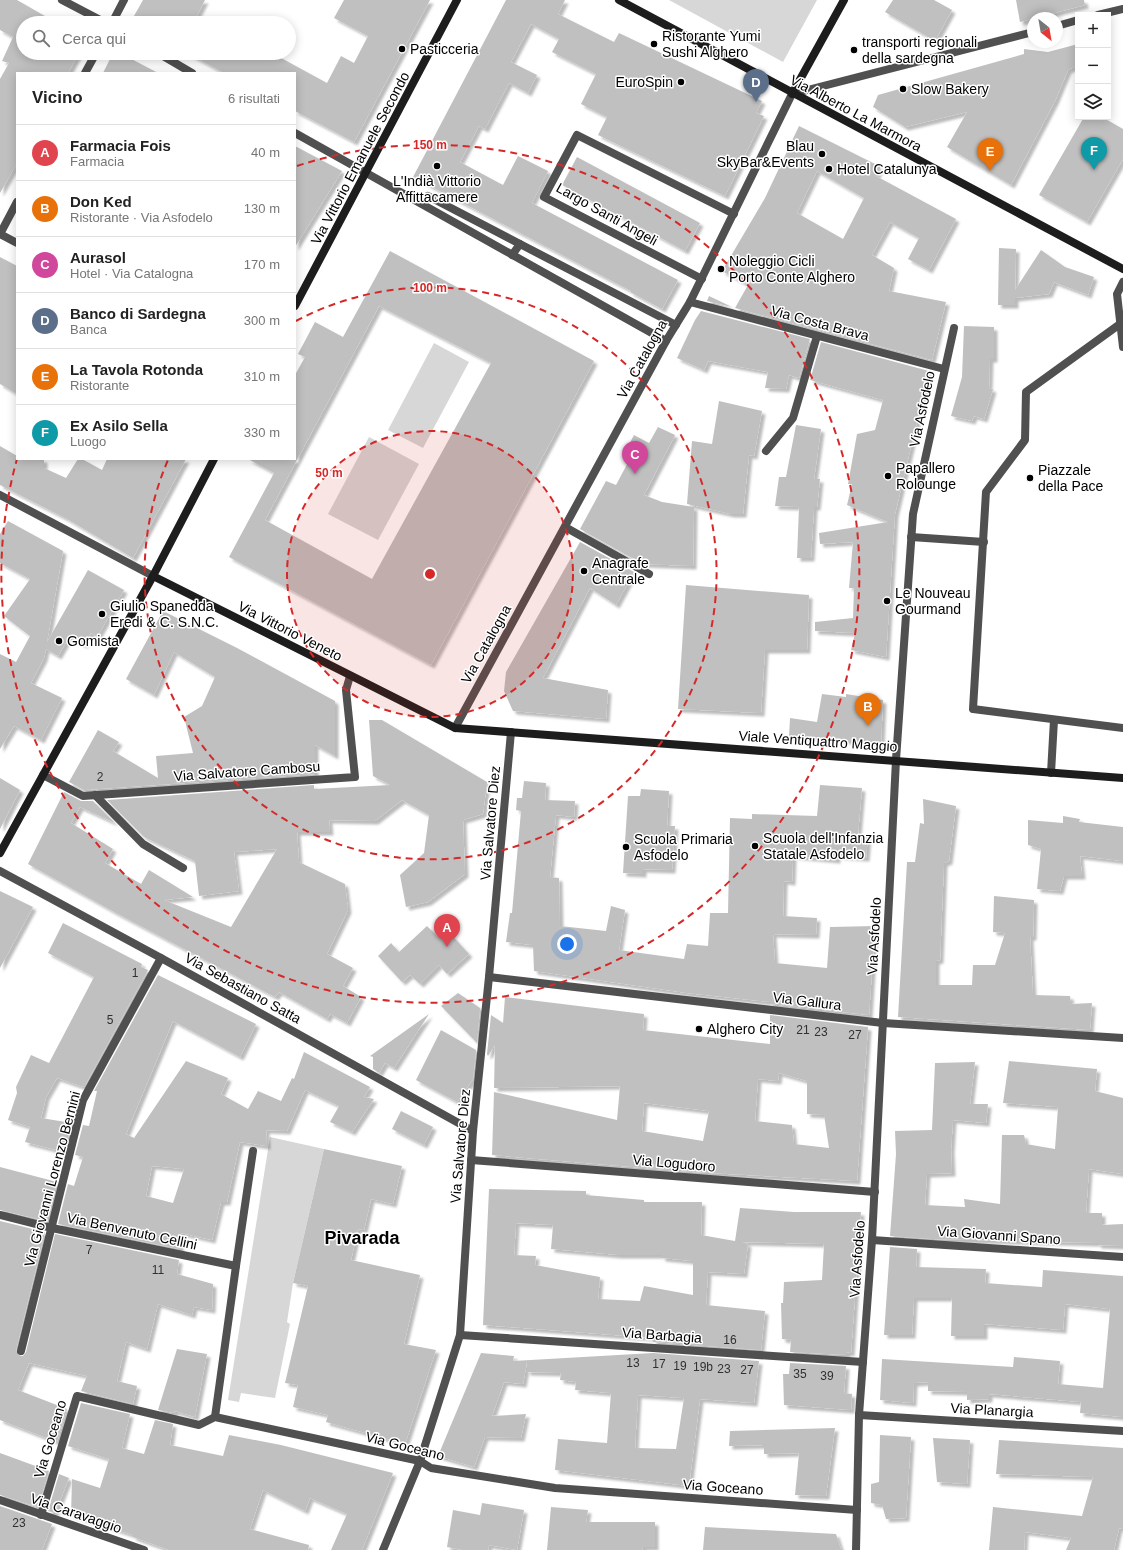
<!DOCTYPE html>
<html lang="it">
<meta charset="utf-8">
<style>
:root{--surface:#fff;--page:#f2f2f2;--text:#222;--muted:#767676;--line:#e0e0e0;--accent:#b45309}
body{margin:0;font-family:Helvetica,sans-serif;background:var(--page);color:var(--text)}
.controls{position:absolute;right:12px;top:12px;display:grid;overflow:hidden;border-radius:0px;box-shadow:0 2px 10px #0003}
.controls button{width:36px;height:36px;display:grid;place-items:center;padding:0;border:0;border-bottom:1px solid var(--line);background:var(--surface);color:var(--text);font:20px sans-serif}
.compass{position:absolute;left:1027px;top:12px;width:36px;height:36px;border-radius:50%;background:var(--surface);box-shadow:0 2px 10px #0003;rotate:149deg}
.you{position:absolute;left:567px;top:944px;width:14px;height:14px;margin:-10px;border:3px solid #fff;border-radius:50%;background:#1a73e8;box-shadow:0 0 0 6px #1a73e833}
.badge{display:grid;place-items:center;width:26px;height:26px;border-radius:50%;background:var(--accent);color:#fff;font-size:13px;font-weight:700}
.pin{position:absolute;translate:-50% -33px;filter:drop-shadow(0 1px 2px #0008)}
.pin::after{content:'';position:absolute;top:21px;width:14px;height:12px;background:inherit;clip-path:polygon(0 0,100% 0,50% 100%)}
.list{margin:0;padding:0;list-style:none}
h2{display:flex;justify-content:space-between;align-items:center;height:52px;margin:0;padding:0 16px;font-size:17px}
h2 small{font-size:13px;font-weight:400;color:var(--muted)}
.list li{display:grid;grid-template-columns:26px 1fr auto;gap:12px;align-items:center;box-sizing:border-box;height:56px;padding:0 16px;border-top:1px solid var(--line)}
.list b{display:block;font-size:15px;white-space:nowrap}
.list p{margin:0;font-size:13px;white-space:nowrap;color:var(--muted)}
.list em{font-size:13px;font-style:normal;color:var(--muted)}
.icon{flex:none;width:22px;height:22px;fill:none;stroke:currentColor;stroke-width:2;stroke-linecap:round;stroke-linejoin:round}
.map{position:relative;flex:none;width:1123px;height:1550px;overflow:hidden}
.search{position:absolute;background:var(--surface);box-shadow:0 2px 10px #0003;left:16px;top:16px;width:280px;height:44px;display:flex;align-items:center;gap:10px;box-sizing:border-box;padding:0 14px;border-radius:22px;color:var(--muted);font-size:15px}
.panel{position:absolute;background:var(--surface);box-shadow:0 2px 10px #0003;left:16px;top:72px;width:280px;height:388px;border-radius:0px}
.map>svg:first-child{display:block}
</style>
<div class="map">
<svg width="1123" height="1550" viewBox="0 0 1123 1550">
<defs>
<filter id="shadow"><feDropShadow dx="3.5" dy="3.5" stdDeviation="1" flood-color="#0004"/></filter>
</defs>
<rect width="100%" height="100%" fill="#fff"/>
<g fill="#d7d7d7">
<polygon points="669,0 817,0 783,62"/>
<polygon points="434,343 469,362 423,448 388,430"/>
<polygon points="369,437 419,464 378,540 328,514"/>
<polygon points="270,1137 324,1149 293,1283 287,1322 290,1324 275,1398 241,1393 239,1402 228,1400"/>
</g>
<g fill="#c0c0c0" fill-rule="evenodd" filter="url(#shadow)">
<polygon points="0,0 17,0 57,23 23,23 23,53 79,53 68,73 17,73 17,163 0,193 0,79 9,63 2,61 13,37 0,30"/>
<polygon points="143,0 205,0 193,23 130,23"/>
<polygon points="344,0 430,0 354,142 295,111 295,73 224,73 187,53 272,53 327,83 341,56 354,63 368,36 334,18"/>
<polygon points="506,0 565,0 558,14 614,42 619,33 762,101 756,113 764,116 725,196 598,135 607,117 581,104 596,74 552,52 559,39 531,24 511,62 537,75 528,93 509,83 485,129 479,126 460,162 503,185 518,156 548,171 532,203 678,280 662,309 630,292 631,291 413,177"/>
<polygon points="893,0 934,0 952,10 935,41 885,12"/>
<polygon points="1016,0 1084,0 1085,5 1020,22"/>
<polygon points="1078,44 1078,65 1068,70 1055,101 1011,185 947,147 967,112 905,127 873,107 878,95 1024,54 1024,49 1048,52"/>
<polygon points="113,53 120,53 158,73 103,73"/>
<polygon points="1084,117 1102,117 1123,129 1123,159 1087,222 1039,195"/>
<path d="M799,126L881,167L876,176L956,219L929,270L908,259L919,238L890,222L872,255L894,268L889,291L946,302L932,360L735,308L748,285L722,271L765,198ZM817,171L864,198L843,239L797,213Z"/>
<polygon points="295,146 342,171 295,247"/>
<polygon points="577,157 700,223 685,251 562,185"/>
<polygon points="999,248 1016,249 1015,290 1041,250 1065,267 1094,277 1088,295 1054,282 1049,294 1015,298 1015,305 998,305"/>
<path d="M390,251L594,361L431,665L229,557L274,473L248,459H295V375L305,357L298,354L315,322L343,337ZM379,306L491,363L372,579L265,520Z"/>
<polygon points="0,257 17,266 17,394 0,384"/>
<polygon points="709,296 732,307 707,301"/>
<polygon points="701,311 810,339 799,378 789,375 786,389 765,388 768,372 708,361 704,370 677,358 695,320"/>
<polygon points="964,326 994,327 994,359 990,359 989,388 993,389 984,419 974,416 972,421 951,416 962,377"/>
<polygon points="821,342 929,371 895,514 886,657 851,650 855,633 815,631 815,622 853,618 854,588 849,588 853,542 820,544 819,533 888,522 847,505 852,484 848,484 857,434 875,430 883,400 810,380"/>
<polygon points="719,401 762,411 754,456 749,455 743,514 731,514 687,504 692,441 712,444"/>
<polygon points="796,425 821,429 814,479 820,479 817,507 814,507 811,558 797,558 799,507 775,506 779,477 786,477"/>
<polygon points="658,427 675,435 644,495 662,502 694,507 693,566 643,564 580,529 606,481 616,485 633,453 626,450 634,435 649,443"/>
<polygon points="0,446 17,456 17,459 44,459 44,468 66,478 78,459 82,459 102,470 107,459 186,459 133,558 67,519 0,485"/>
<polygon points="8,521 63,551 47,642 88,570 124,590 97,637 91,633 84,645 69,637 58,656 46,649 44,658 31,683 62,698 41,740 14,726 0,749 0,654 16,662 30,636 4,616 30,579 0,563 0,534"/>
<polygon points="580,542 634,572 616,605 590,588 543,678 608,690 606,719 513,711 504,691 506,672"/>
<polygon points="686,585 809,595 807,650 765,650 761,713 678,709"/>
<polygon points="163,611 237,648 335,701 335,756 315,745 315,774 84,790 69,782 98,730 119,742 113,751 158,778 156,756 193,753 184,717 202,706 215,677 174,652 154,695 126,679"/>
<polygon points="822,694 846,697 846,694 883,700 881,743 839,740 839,738 789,737 790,718 817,722"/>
<polygon points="369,720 382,720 487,782 483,814 463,820 465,874 428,902 406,907 400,875 424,853 429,815 402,800 375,821 329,820 330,832 297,832 299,862 345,884 348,910 327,954 353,968 343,986 361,997 347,1023 330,1014 327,1019 279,992 275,997 116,913 28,864 64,792 81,801 93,801 115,823 80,807 71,823 113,849 105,863 141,884 149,870 193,897 164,900 231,927 277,849 234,852 239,891 199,896 195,861 144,837 107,800 314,785 314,789 390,785 373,776"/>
<polygon points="0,778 20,790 0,829"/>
<polygon points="524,781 546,783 545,800 575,801 574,817 556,815 550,877 559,878 560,926 606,931 611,906 625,910 619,950 684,959 687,944 708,946 710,913 728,913 730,818 752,819 752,814 817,816 820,785 862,788 858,834 868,835 866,858 837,856 837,860 793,856 792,882 784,881 783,916 817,918 816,935 773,934 775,963 827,968 830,927 875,926 869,1015 770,1004 770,1002 687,993 534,971 533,945 506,942 510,913 512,913 521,811 516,810 517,798 522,798"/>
<polygon points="641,789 669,791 667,826 675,826 672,870 643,869 643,874 623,873 628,796 640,796"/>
<polygon points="923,799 956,806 949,861 944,863 940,960 936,961 936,985 972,985 973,965 995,965 1005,933 993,932 994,896 1034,900 1033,937 1030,937 1033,995 1070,996 1071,1004 1092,1003 1090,1030 898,1017 907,862 915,862 920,823 924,824"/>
<polygon points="1063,816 1080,819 1079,822 1123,827 1123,861 1080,856 1082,876 1064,876 1060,891 1037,889 1041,849 1028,845 1028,820 1063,823"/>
<polygon points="0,891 33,907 0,968"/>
<polygon points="63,923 142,964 141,967 148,970 84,1087 57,1078 46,1097 41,1118 72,1123 64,1152 25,1142 30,1127 8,1120 17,1093 16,1087 31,1055 49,1063 94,977 48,953"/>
<polygon points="427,926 438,937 446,929 469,954 447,974 439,965 420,984 410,975 402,982 378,956 391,943 399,952"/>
<path d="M158,975L256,1024L240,1057L173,1021L126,1134L134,1138L186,1061L228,1078L221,1094L248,1109L258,1091L281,1101L292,1078L294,1079L304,1052L370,1087L364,1097L374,1099L352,1132L330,1122L339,1106L305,1090L287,1131L266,1130L267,1146L240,1142L227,1202H221L212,1240L181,1233L180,1249L58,1224L68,1184L74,1186L83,1157L75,1155L83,1125L89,1126L97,1091H94ZM152,1166L184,1169L173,1203L146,1196Z"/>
<polygon points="458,993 480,1008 477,1043 441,1006"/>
<path d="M505,997L644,1014L643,1030L770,1044V1015L868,1027L857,1181L692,1172L492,1155L494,1092L617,1120L620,1086L494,1088L495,1045L488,1056L487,1054L491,1015L503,1023ZM779,1073L807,1081V1114L824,1115L829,1148L794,1144L792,1125L755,1121L758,1079L778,1081ZM644,1103L709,1111L703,1141L642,1131Z"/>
<polygon points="429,1014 394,1068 385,1063 379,1073 373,1069 373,1057 370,1056"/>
<polygon points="441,1030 476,1050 473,1079 457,1102 416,1080"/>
<polygon points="1009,1061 1097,1069 1095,1091 1123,1098 1123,1174 1089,1169 1086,1213 1102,1213 1102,1225 1123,1224 1123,1246 1098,1245 1098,1243 933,1239 890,1236 896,1154 895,1131 932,1130 935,1063 975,1062 970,1104 988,1104 986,1123 953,1120 951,1150 952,1173 927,1174 925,1205 965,1207 964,1199 1000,1204 1002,1135 1024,1135 1026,1144 1055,1149 1058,1107 1003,1103"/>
<polygon points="401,1111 433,1127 424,1145 392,1129"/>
<polygon points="324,1149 402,1166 393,1204 371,1199 364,1230 358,1229 351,1260 420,1275 404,1344 436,1350 405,1444 326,1422 328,1415 293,1407 298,1385 285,1383 308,1286 293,1283"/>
<polygon points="0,1167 57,1182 47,1221 0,1210"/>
<path d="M489,1189L586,1191V1195L644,1200V1202H702L701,1235L735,1241L740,1208L794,1212H861L851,1353L847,1352V1355L790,1352L791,1340L782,1339L781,1303H783L784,1282L822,1280L824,1244L742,1242L748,1244L744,1274L708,1272L706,1305L765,1311L761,1350L653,1342V1338L483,1325ZM516,1223L553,1225L551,1249L619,1255H662V1258L693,1261V1295L644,1286L640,1301L598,1299L600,1277L535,1265L536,1256L514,1255Z"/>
<polygon points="0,1221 45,1232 16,1350 19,1356 23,1356 26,1352 55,1234 179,1260 177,1274 213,1284 212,1310 194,1307 192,1315 158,1304 147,1349 126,1342 117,1381 137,1386 133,1404 81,1391 87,1376 29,1363 18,1390 67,1409 57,1442 0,1420"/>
<polygon points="890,1247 917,1249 916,1267 986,1269 985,1283 1042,1287 1043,1270 1123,1276 1123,1417 1080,1413 1081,1402 989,1394 989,1399 967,1400 967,1392 928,1391 928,1382 914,1383 913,1403 880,1400 882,1359 1013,1367 1014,1357 1060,1361 1058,1384 1103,1388 1110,1309 1065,1304 1063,1330 984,1324 984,1336 951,1336 952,1298 914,1298 912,1335 884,1335"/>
<polygon points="177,1349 207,1354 195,1417 175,1411 174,1413 158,1410"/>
<path d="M481,1353L514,1356L513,1361L653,1353L759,1361L754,1403L700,1399L689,1486L555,1470L558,1439L607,1443L611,1393L575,1390L576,1382L560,1380L561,1373L527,1372V1362L523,1384L504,1382L492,1416L526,1414L521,1438L485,1437L474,1467L438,1456ZM638,1395L684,1398L676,1449L635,1448Z"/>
<polygon points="790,1363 846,1366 844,1393 852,1394 851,1410 784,1405 783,1374 789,1374"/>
<polygon points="81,1403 130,1414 122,1448 144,1454 155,1420 173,1424 170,1445 223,1456 229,1435 281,1445 393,1473 362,1550 331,1550 347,1514 310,1498 305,1511 263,1490 250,1529 309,1545 308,1550 169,1550 133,1537 133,1535 71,1515 72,1479 100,1488 109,1459 68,1446"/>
<polygon points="835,1428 826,1496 795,1495 799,1453 764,1454 764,1445 729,1446 730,1431"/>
<polygon points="880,1435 911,1437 906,1518 886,1519 882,1505 871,1503 871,1484 879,1482"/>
<polygon points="933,1438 970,1440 967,1484 937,1482"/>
<polygon points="999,1440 1123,1448 1123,1529 1119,1528 1114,1550 1066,1550 1071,1538 1025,1532 1024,1550 989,1550 993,1507 1082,1516 1093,1477 996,1474"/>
<polygon points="0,1453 49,1471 38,1507 0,1495"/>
<polygon points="59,1474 69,1478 55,1513 48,1511"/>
<polygon points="482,1503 524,1510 517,1550 489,1545 488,1550 463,1550 447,1547 453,1510 480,1515"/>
<polygon points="0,1506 52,1524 42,1550 0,1550"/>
<polygon points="551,1507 588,1510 586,1522 655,1522 655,1547 643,1547 642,1550 547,1550"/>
<polygon points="705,1527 836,1534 841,1550 703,1550"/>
</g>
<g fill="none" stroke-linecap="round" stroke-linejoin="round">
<g stroke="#505050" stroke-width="8">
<polyline points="1123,282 1117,294 1123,347"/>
<polyline points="1120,324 1026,392 1025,440 986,492 973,709 1123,728"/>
<polyline points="766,451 793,418 817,336"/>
<polyline points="911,537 984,542"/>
<polyline points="1051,773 1054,720"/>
</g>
<g stroke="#505050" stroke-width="8">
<polyline points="62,0 106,23"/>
<polyline points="1098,15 1123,9"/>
<polyline points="112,23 124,0"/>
<polyline points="1057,26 1078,20"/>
<polyline points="158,53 192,73"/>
<polyline points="85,73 96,53"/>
<polyline points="295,133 666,341"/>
<polyline points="428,196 520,244"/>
<polyline points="0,234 17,202"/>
<polyline points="0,234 17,243"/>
<polyline points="512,255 520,244 676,325"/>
<polyline points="702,279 544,197 577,135 734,214"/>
<polyline points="690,302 944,369"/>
<polyline points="0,495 153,576"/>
<polyline points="565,527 649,574"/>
<polyline points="455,728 666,341 690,302 792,94 1033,32"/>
<polyline points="43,775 83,796 355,777 346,690 350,676"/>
<polyline points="95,795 143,844 183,868"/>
<polyline points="0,871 161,958 473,1131"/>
<polyline points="489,977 883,1023 1123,1038"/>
<polyline points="471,1160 875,1192"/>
<polyline points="0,1215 52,1228 236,1266 215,1417"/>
<polyline points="872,1240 1123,1257"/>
<polyline points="236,1266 253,1151"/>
<polyline points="460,1335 863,1362"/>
<polyline points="21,1351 83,1100 161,958"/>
<polyline points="859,1415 1123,1431"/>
<polyline points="0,1500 144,1550"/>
<polyline points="41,1515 77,1396 199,1425 215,1417 420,1461 431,1468 555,1488 857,1510"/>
<polyline points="383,1550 420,1461 460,1335 473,1131 489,977 511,732"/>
<polyline points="856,1550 859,1415 872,1240 896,760 913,514 954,328"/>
</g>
<g stroke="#1d1d1d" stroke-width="8">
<polyline points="619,0 1123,269"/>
<polyline points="792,94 844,0"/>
<polyline points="295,306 457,0"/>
<polyline points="153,576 455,728 1123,778"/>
<polyline points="0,853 153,576 214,459"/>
</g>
</g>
<circle cx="430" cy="574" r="143" fill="#d62828" fill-opacity=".12"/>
<g fill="none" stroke="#d62828" stroke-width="2" stroke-dasharray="7 5">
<circle cx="430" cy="574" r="143"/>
<path d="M296 321A286 286 0 1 1 168 460"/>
<path d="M297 166A429 429 0 1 1 17 459"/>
</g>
<g fill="#000" stroke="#fff" stroke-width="1.5">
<circle cx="654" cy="44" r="4"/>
<circle cx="402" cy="49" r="4"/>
<circle cx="854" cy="50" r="4"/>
<circle cx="681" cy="82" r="4"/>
<circle cx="903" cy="89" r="4"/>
<circle cx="822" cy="154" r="4"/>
<circle cx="437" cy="166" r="4"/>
<circle cx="829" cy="169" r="4"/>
<circle cx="721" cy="269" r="4"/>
<circle cx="888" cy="476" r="4"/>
<circle cx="1030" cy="478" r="4"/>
<circle cx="584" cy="571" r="4"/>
<circle cx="887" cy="601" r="4"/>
<circle cx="102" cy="614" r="4"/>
<circle cx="59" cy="641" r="4"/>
<circle cx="755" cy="846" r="4"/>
<circle cx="626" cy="847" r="4"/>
<circle cx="699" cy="1029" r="4"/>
</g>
<g text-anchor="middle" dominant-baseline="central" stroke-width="3" stroke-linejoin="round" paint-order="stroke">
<g font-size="12" fill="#303030">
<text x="100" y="777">2</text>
<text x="135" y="973">1</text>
<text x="110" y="1020">5</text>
<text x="803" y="1030">21</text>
<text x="821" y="1032">23</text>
<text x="855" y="1035">27</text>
<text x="89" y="1250">7</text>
<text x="158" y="1270">11</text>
<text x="730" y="1340">16</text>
<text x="633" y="1363">13</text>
<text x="659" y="1364">17</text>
<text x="680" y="1366">19</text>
<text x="703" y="1367">19b</text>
<text x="724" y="1369">23</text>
<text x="747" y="1370">27</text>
<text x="800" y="1374">35</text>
<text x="827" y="1376">39</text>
<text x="19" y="1523">23</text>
</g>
<g font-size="14" fill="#000" stroke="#fff" text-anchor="start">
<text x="662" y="36">Ristorante Yumi<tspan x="662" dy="16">Sushi Alghero</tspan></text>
<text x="862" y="42">transporti regionali<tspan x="862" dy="16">della sardegna</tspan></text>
<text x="410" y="49">Pasticceria</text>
<text x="673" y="82" text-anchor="end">EuroSpin</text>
<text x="911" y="89">Slow Bakery</text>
<text x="814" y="146" text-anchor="end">Blau<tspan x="814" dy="16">SkyBar&amp;Events</tspan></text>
<text x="837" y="169">Hotel Catalunya</text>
<text x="437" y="181" text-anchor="middle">L'Indià Vittorio<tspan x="437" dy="16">Affittacamere</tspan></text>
<text x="729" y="261">Noleggio Cicli<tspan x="729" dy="16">Porto Conte Alghero</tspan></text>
<text x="896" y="468">Papallero<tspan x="896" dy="16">Rolounge</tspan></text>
<text x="1038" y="470">Piazzale<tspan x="1038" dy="16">della Pace</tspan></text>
<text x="592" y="563">Anagrafe<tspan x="592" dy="16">Centrale</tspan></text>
<text x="895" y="593">Le Nouveau<tspan x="895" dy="16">Gourmand</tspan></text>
<text x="110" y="606">Giulio Spanedda<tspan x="110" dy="16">Eredi &amp; C. S.N.C.</tspan></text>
<text x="67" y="641">Gomista</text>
<text x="763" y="838">Scuola dell'Infanzia<tspan x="763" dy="16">Statale Asfodelo</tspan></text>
<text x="634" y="839">Scuola Primaria<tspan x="634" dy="16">Asfodelo</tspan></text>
<text x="707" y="1029">Alghero City</text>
</g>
<g font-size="14" fill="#000" stroke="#fff">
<text transform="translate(856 113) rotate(28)">Via Alberto La Marmora</text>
<text transform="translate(360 158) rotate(-62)">Via Vittorio Emanuele Secondo</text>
<text transform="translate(607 214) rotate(29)">Largo Santi Angeli</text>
<text transform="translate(820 323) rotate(15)">Via Costa Brava</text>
<text transform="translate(642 359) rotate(-61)">Via Catalogna</text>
<text transform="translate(922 409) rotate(-78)">Via Asfodelo</text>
<text transform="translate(290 631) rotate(27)">Via Vittorio Veneto</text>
<text transform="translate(486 644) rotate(-61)">Via Catalogna</text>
<text transform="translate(818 741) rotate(4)">Viale Ventiquattro Maggio</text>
<text transform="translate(247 771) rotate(-4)">Via Salvatore Cambosu</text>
<text transform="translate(490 823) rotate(-85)">Via Salvatore Diez</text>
<text transform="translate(874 936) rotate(-87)">Via Asfodelo</text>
<text transform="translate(243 988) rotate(29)">Via Sebastiano Satta</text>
<text transform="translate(807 1001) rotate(7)">Via Gallura</text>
<text transform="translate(460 1146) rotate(-85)">Via Salvatore Diez</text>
<text transform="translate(674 1163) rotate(5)">Via Logudoro</text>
<text transform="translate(52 1179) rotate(-75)">Via Giovanni Lorenzo Bernini</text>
<text transform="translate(132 1231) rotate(12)">Via Benvenuto Cellini</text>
<text transform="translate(999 1235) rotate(4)">Via Giovanni Spano</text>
<text transform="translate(857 1259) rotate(-86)">Via Asfodelo</text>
<text transform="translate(662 1335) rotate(4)">Via Barbagia</text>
<text transform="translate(992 1410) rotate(3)">Via Planargia</text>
<text transform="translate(50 1439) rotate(-73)">Via Goceano</text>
<text transform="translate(405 1446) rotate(14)">Via Goceano</text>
<text transform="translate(723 1487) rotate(4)">Via Goceano</text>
<text transform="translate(76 1513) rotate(19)">Via Caravaggio</text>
</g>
<g font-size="18" font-weight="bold" fill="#000" stroke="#fff">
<text x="362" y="1238">Pivarada</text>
</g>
</g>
<circle cx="430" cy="574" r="6" fill="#d62828" stroke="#fff" stroke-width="2"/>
<g font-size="12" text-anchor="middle" font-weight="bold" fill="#d62828" stroke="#fff" stroke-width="3" stroke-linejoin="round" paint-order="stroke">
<text x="430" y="149">150 m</text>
<text x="430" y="292">100 m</text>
<text x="329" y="477">50 m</text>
</g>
</svg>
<div class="controls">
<button>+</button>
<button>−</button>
<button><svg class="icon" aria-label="layers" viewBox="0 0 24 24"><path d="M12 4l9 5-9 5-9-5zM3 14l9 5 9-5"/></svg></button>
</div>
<svg class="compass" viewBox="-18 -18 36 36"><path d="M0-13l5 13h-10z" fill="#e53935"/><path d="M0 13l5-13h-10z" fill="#767676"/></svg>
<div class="you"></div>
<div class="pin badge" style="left:447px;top:947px;background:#e0444e">A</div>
<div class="pin badge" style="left:868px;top:726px;background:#e8710a">B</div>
<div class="pin badge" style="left:635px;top:474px;background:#d1479c">C</div>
<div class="pin badge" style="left:756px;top:102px;background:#5c6f8a">D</div>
<div class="pin badge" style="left:990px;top:171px;background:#e8710a">E</div>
<div class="pin badge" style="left:1094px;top:170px;background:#0f9aa8">F</div>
<div class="search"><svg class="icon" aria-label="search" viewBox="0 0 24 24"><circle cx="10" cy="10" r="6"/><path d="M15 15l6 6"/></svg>Cerca qui</div>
<section class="panel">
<h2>Vicino<small>6 risultati</small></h2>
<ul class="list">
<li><span class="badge" style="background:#e0444e">A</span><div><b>Farmacia Fois</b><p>Farmacia</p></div><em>40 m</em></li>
<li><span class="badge" style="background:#e8710a">B</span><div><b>Don Ked</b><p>Ristorante · Via Asfodelo</p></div><em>130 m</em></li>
<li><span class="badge" style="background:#d1479c">C</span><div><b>Aurasol</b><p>Hotel · Via Catalogna</p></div><em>170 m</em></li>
<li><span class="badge" style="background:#5c6f8a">D</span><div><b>Banco di Sardegna</b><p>Banca</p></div><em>300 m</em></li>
<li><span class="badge" style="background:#e8710a">E</span><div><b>La Tavola Rotonda</b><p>Ristorante</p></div><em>310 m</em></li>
<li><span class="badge" style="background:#0f9aa8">F</span><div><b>Ex Asilo Sella</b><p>Luogo</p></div><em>330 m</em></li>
</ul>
</section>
</div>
